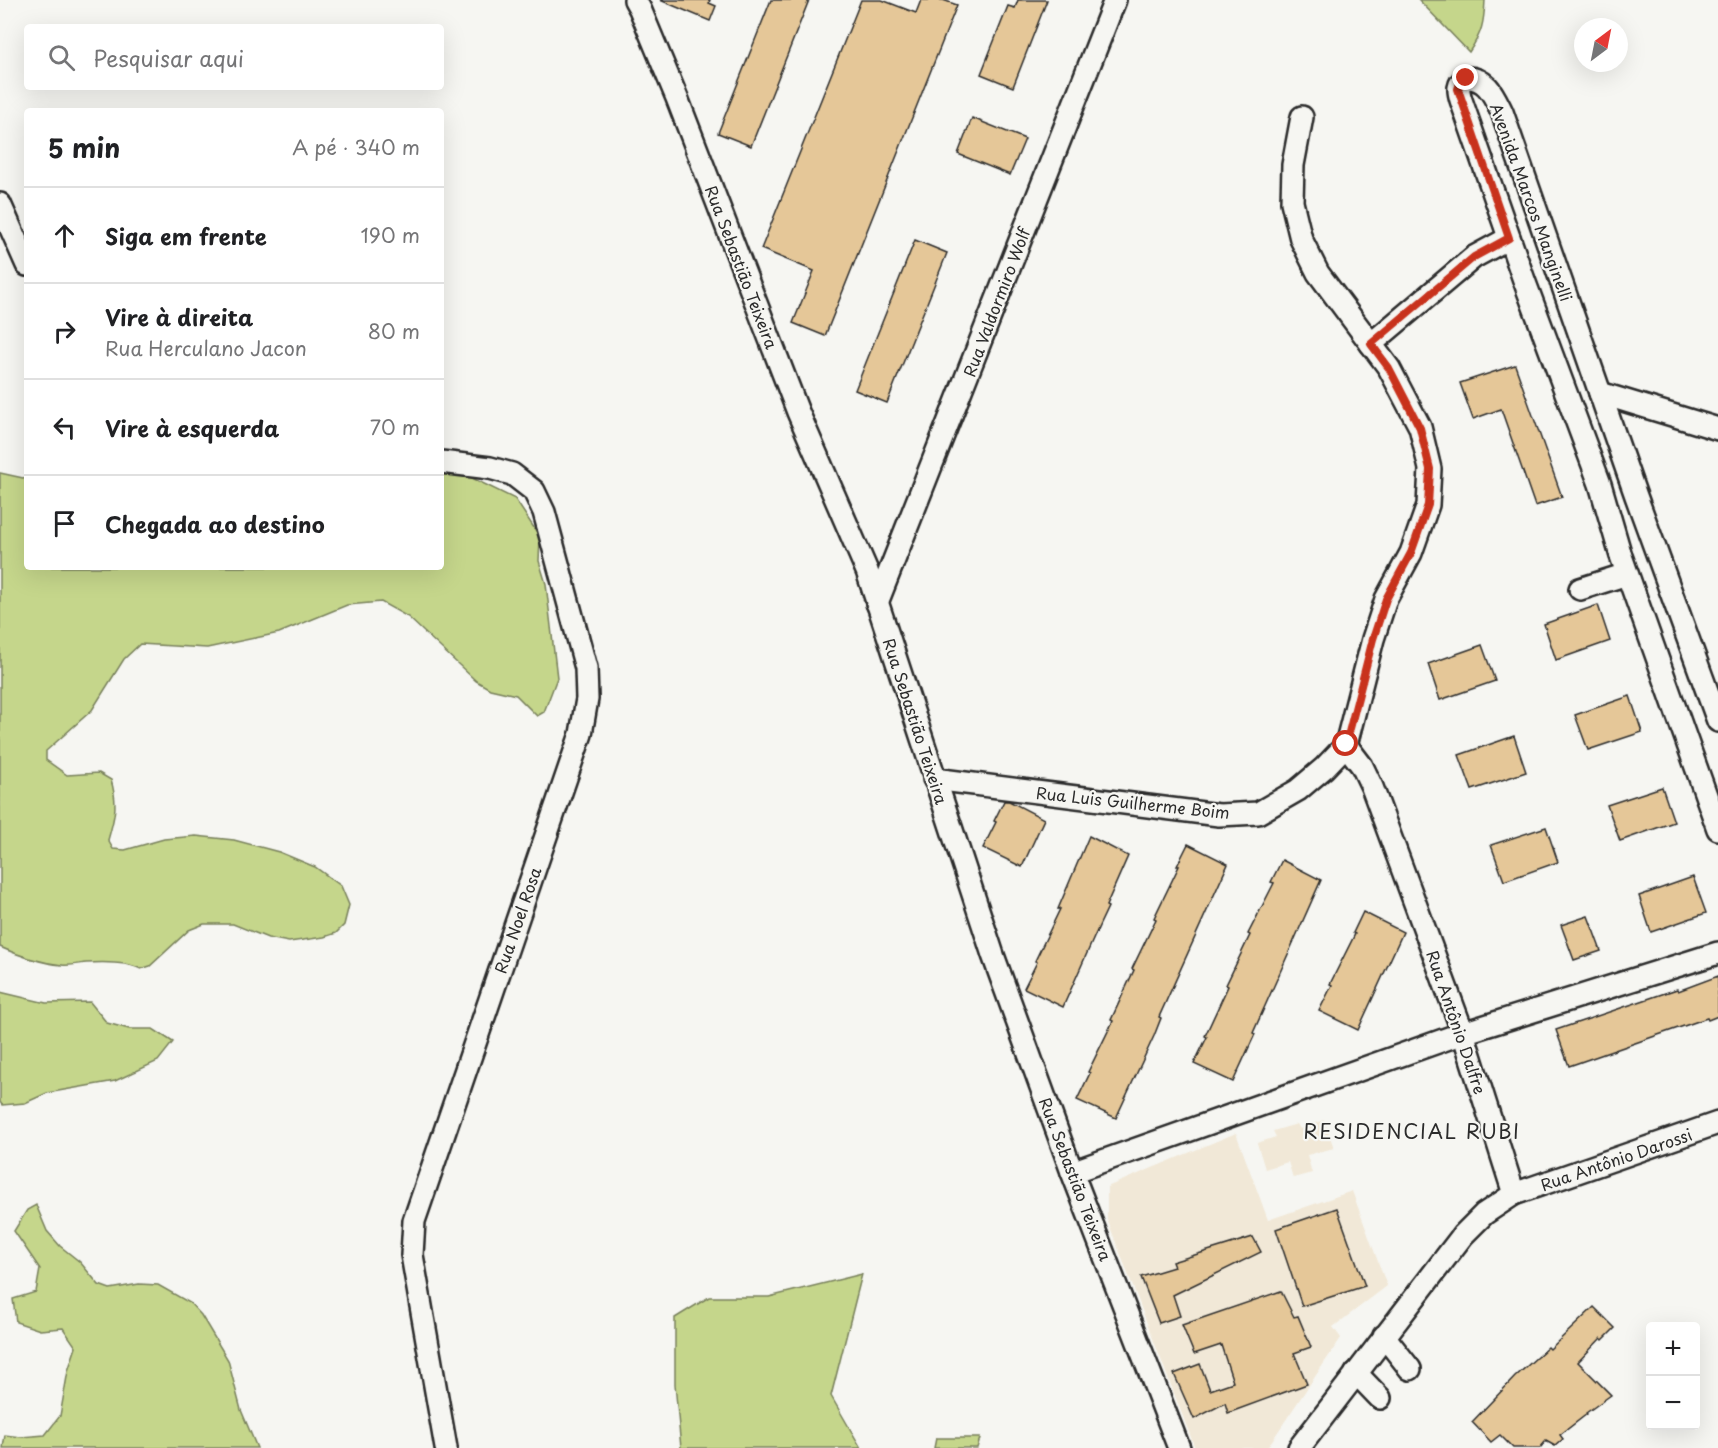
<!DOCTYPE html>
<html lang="pt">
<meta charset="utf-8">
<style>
:root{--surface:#fff;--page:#f6f6f6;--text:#202124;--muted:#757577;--line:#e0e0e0}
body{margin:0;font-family:"Playpen Sans",sans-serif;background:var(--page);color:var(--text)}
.controls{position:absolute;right:18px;bottom:18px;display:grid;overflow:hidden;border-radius:6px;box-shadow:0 6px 24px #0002}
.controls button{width:54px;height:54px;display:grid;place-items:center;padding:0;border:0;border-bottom:2px solid var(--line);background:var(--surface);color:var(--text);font:30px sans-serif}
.compass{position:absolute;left:1574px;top:18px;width:54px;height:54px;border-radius:50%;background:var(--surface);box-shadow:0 6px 24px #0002;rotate:32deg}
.stop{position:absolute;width:18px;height:18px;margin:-14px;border:4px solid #c8321e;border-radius:50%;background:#fff}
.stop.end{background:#c8321e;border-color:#fff;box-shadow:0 2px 6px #0008}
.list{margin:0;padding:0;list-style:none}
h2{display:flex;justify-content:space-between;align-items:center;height:78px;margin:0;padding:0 24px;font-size:26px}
h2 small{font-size:20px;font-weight:400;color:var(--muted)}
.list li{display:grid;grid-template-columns:39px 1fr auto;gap:18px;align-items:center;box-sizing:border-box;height:96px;padding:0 24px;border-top:2px solid var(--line)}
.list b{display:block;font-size:22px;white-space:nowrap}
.list p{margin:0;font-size:20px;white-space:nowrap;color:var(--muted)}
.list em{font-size:20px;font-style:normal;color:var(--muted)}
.icon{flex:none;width:33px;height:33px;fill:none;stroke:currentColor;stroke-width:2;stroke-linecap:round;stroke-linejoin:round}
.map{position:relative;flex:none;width:1718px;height:1448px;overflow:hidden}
.search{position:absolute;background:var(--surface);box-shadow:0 6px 24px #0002;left:24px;top:24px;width:420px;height:66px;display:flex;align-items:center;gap:15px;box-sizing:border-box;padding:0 21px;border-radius:6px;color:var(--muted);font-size:22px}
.panel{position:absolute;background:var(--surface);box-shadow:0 6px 24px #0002;left:24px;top:108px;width:420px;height:462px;border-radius:6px}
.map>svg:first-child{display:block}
</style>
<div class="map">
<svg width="1718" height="1448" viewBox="0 0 1718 1448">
<rect width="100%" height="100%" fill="#f6f6f2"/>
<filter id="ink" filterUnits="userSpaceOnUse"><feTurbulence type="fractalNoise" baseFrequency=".0167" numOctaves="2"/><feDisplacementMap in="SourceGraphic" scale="12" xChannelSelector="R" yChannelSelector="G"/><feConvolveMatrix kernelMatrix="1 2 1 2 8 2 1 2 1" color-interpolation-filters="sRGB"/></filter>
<g filter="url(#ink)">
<g fill="#f1e8d7">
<polygon points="1324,1120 1334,1148 1307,1155 1312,1173 1293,1178 1288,1162 1265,1169 1257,1143 1276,1137 1273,1131 1297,1124 1300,1129"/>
<polygon points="1236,1133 1268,1220 1352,1191 1387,1286 1333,1327 1341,1338 1267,1448 1195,1448 1107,1219 1107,1187"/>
</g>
<g fill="#c5d68b" stroke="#78805b" stroke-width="1.5">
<path d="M1419,0H1485C1484,23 1482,33 1469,52Z"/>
<path d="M451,470L470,477L515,499L540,537L539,561L546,584L557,678L544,712L537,716L516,695L490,689L476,681L408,617L381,602L347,605L279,633L207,648L140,644L124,659L92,710L46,751V760L67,775L99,773L111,780C118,804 115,816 108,840L113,849L125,850L164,839L196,836L234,840L279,852L315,867L341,886L349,905L344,925L336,933L324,937L289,942L268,938L233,924H204L189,930L150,966L141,969C126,961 102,962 86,963C78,964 70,966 62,965C41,963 20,956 0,947V473L23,478L27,477V567H441V476Z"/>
<polygon points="0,992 46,1003 90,1002 107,1023 129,1029 153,1029 173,1042 158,1061 115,1081 47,1093 25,1103 2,1105 0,1102"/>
<polygon points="36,1205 47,1231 60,1246 80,1262 99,1285 110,1289 139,1284 158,1285 190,1303 201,1315 228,1360 241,1410 257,1448 3,1448 5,1435 21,1437 45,1435 60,1416 68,1371 76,1347 63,1328 40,1330 16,1322 13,1299 36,1292 40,1269 14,1231 27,1210"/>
<polygon points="862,1274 831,1396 861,1448 681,1448 675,1384 675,1318 709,1297 769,1297"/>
<polygon points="936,1438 980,1438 977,1448 934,1448"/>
</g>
<g fill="#e5c798" stroke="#2b2b2b" stroke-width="1.5">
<polygon points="660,0 710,0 709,3 716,6 710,21"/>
<polygon points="771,0 809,0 751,146 718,133"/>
<polygon points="861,0 882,0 916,13 921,0 943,0 957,5 825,336 793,323 814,271 761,249"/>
<polygon points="1018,0 1047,0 1013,87 981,74 1008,6 1015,8"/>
<polygon points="972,118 1025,139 1010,175 958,154"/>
<polygon points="915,240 947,253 887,403 855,390"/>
<polygon points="1515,365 1562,497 1535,506 1501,409 1473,419 1460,383"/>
<polygon points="1598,605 1610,641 1556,660 1544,624"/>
<polygon points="1482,645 1495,681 1440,700 1428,664"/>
<polygon points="1630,696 1642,732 1588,750 1575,715"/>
<polygon points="1514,736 1526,772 1472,790 1459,755"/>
<polygon points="1662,787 1674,822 1620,841 1607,805"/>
<polygon points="1004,801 1009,801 1044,819 1022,867 983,848 996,822 994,821"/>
<polygon points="1546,827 1558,862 1504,881 1491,845"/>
<polygon points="1089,836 1128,856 1106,906 1108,907 1100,924 1063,1007 1024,988 1037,962 1035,961 1060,909 1058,909"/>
<polygon points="1188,844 1228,864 1159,1017 1161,1018 1154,1036 1116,1118 1077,1100 1090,1073 1088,1072 1113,1021 1111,1020 1134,970 1132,969 1156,919 1154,918 1179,866 1177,866"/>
<polygon points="1282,860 1321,880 1253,1033 1255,1034 1233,1082 1194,1064 1207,1037 1205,1036 1228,986 1226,985 1250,935 1248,934 1274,883 1271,882"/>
<polygon points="1693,877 1706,913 1651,932 1639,896"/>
<polygon points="1363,912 1403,932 1358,1030 1319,1011 1332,985 1330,984 1355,934 1353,933"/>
<polygon points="1588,916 1601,951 1574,960 1561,925"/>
<polygon points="1718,976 1718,1016 1708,1020 1707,1018 1569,1066 1556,1030 1677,989 1678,991"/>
<polygon points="1337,1208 1365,1286 1302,1306 1276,1229"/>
<polygon points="1253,1237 1261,1252 1173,1295 1180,1316 1159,1323 1141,1277 1174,1267 1172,1262"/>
<polygon points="1281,1291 1294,1317 1298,1316 1311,1347 1294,1353 1307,1384 1228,1413 1225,1403 1194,1419 1174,1374 1200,1364 1210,1390 1233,1382 1221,1345 1194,1354 1182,1325"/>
<polygon points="1594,1307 1615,1328 1603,1340 1601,1338 1578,1362 1611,1395 1586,1413 1587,1414 1560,1435 1563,1439 1555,1446 1546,1441 1540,1448 1513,1448 1500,1435 1491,1442 1472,1422 1515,1377 1548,1347 1550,1349"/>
</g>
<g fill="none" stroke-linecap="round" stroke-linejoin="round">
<g stroke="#2b2b2b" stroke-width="26">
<g id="minor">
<polyline points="635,0 640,9 677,98 798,412 867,571 993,955 1072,1172 1179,1448"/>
<polyline points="0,204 27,265"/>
<polyline points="1371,344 1474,257 1509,238"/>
<polyline points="1600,393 1718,429"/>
<polyline points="441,462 490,468 512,474 534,491 544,512 586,668 587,699 581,734 414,1221 412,1255 446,1448"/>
<polyline points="1580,589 1627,574"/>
<polyline points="877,603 1115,0"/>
<path d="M1718,721L1636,496L1502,112C1494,96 1487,77 1466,78C1457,84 1458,90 1461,100L1524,280L1600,484L1621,556L1718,829"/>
<polyline points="934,779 1219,815 1258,813 1298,790 1324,768 1346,745 1373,639 1386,599 1411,553 1428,505 1430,469 1420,427 1389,368 1318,273 1301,239 1292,202 1293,165 1302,117"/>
<polyline points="1072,1172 1463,1033 1718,953"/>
<polyline points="1514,1194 1718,1123"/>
<polyline points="1384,1336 1410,1369"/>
<polyline points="1356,1373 1380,1398"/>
<polyline points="1299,1448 1463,1235 1484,1214 1514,1194 1463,1033 1372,787 1362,766 1346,745"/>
</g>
</g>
<use href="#minor" stroke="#f6f6f2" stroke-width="21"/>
</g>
</g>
<g fill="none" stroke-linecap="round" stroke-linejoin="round" filter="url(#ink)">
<polyline stroke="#c8321e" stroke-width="8" points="1346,744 1373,639 1386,599 1411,553 1428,505 1430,469 1420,428 1389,368 1371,344 1474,257 1509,238 1458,89 1461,81 1466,78"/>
</g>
<g text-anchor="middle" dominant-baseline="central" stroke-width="4.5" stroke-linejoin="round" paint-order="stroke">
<g font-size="16" fill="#2b2b2b" stroke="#f6f6f2">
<text transform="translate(1532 202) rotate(70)">Avenida Marcos Manginelli</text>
<text transform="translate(742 267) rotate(69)">Rua Sebastião Teixeira</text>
<text transform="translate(996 302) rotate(-69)">Rua Valdormiro Wolf</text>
<text transform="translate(916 721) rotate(72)">Rua Sebastião Teixeira</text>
<text transform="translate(1133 802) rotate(6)">Rua Luis Guilherme Boim</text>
<text transform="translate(517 920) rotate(-71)">Rua Noel Rosa</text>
<text transform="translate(1457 1022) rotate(71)">Rua Antônio Dalfre</text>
<text transform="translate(1616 1159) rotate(-19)">Rua Antônio Darossi</text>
<text transform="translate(1076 1179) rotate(69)">Rua Sebastião Teixeira</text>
</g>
<g font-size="20" letter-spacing="1.5" fill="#2b2b2b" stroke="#f6f6f2">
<text x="1412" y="1131">RESIDENCIAL RUBI</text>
</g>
</g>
</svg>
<div class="controls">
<button>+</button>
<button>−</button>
</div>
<svg class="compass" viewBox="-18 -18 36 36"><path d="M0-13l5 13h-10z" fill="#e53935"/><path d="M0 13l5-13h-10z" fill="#757577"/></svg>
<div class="stop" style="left:1346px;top:744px"></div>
<div class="stop end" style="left:1466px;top:78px"></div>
<div class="search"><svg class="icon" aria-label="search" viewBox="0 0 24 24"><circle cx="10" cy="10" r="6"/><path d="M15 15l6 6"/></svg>Pesquisar aqui</div>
<section class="panel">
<h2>5 min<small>A pé · 340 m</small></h2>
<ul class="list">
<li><svg class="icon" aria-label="ahead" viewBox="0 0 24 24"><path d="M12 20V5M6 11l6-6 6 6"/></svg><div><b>Siga em frente</b></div><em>190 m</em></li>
<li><svg class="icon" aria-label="right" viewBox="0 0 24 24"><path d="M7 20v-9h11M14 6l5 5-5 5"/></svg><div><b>Vire à direita</b><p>Rua Herculano Jacon</p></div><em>80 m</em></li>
<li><svg class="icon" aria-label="left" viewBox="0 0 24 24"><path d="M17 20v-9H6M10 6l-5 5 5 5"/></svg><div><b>Vire à esquerda</b></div><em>70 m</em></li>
<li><svg class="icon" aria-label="arrive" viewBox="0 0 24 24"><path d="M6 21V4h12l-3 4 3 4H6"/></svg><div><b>Chegada ao destino</b></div></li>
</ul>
</section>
</div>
